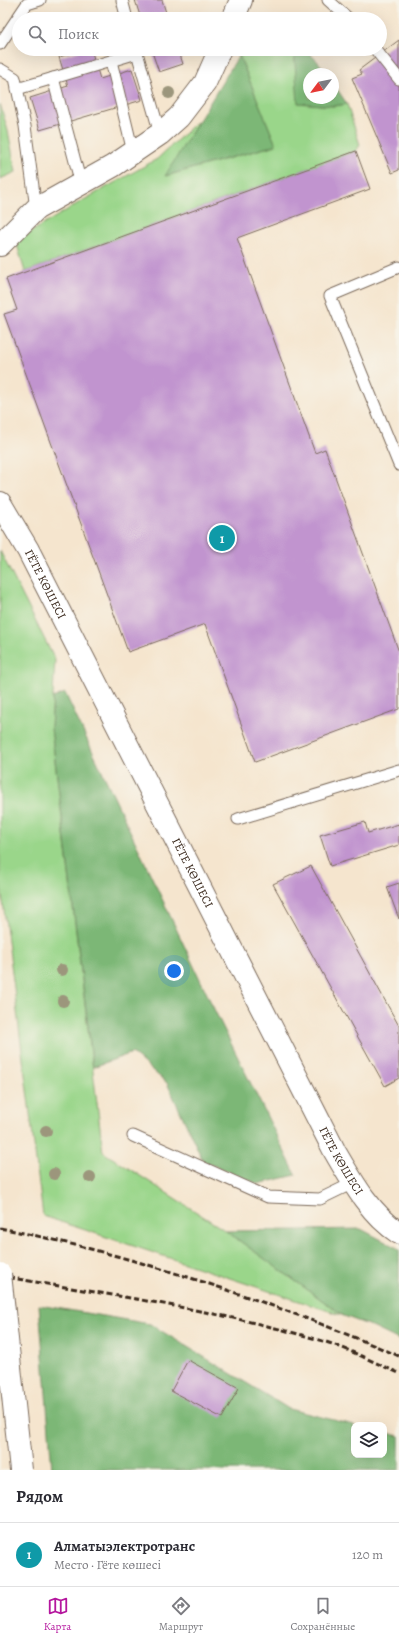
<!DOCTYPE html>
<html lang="ru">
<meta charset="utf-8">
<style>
:root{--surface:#fff;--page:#f2f2f3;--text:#2b2b33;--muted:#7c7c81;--line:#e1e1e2;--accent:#b5179e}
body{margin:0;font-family:Alegreya,serif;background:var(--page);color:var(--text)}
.controls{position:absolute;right:12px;bottom:12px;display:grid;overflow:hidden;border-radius:8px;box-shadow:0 4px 16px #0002}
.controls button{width:36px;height:36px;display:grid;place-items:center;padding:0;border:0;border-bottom:1px solid var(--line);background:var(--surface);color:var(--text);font:20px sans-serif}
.compass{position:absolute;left:303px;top:68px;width:36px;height:36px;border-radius:50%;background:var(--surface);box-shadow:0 4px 16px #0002;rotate:238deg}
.you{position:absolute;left:174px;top:971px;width:14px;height:14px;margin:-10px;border:3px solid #fff;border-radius:50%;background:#1a73e8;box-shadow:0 0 0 6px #1a73e833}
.badge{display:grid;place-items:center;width:26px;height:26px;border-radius:50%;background:var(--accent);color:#fff;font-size:13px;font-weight:700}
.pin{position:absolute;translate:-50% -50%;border:2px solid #fff;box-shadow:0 1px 4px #0006}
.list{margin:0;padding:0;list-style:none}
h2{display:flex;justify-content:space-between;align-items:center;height:52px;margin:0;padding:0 16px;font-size:17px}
h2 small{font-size:13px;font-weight:400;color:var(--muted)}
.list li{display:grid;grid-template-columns:26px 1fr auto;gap:12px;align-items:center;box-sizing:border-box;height:64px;padding:0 16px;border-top:1px solid var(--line)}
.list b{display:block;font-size:15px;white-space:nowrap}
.list p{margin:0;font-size:13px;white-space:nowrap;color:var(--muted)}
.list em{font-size:13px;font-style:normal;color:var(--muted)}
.icon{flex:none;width:22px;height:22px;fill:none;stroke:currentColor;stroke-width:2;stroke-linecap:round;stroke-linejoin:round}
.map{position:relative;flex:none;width:399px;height:1470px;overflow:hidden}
.search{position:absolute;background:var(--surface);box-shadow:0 4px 16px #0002;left:12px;right:12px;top:12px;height:44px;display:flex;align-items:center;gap:10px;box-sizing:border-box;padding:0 14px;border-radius:22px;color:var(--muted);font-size:15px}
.sheet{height:116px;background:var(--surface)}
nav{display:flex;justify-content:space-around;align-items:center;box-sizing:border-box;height:56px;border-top:1px solid var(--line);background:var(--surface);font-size:11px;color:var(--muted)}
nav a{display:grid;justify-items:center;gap:2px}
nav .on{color:var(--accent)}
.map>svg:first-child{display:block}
</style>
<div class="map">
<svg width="399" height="1470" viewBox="0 0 399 1470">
<rect width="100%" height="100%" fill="#f7f3e8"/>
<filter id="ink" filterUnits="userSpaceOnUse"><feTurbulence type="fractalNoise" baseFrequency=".025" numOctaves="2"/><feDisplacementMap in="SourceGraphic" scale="8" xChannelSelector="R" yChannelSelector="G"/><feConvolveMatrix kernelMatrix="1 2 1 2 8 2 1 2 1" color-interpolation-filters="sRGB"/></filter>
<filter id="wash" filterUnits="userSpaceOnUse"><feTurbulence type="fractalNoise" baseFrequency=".012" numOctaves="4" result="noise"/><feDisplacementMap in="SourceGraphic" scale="16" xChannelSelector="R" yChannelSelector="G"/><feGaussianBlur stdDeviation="0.9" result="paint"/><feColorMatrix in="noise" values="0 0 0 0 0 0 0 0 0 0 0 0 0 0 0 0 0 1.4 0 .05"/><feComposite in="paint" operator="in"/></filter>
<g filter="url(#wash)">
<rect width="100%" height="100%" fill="#f5e5ce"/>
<g fill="#9ad68a" stroke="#6a8054">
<polygon points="247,49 294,49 299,103 334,106 347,104 360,145 356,151 25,272 16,241 80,202 157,159 200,119 166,176 276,145 239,55"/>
<polygon points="0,104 8,131 16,172 0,179"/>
<polygon points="0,551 55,660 51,728 103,1152 226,1231 344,1316 43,1216 0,878"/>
</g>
<g fill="#7bb776" stroke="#5b704a">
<path d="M294,49C309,49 319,62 327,74H309V98H333V83L347,104L334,106L298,103Z"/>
<polygon points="239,55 276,145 165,176"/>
<polygon points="65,693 215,1011 296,1175 258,1184 203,1161 167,1083 132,1053 93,1067 51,728 53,698"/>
<polygon points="361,1229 399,1249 399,1340 368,1325 344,1316 226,1231"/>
<polygon points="39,1305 150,1324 289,1409 354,1425 354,1455 384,1455 384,1432 399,1436 399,1470 52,1470"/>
</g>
<g id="blocks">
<g fill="#c194cf">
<polygon points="135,0 162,0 168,19 141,19"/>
<polygon points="399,40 399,170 392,173 352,78 362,74 359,70"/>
<polygon points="86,49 91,49 100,79 132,69 142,100 40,130 30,98 68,86 59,57"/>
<polygon points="151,49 178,49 183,64 159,72"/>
<polygon points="356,151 370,189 237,238 315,453 325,449 399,652 399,709 255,762 205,624 128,652 4,314 17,310 6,279"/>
<polygon points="365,822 368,833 399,824 399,845 330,866 320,835"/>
<polygon points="311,866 399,1026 399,1078 385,1086 273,884"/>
<polygon points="399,883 399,919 387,887"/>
<polygon points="188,1360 239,1388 222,1418 171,1391"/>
</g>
</g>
</g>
<g filter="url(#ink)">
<use href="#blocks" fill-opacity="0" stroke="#7c6b5c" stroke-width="1"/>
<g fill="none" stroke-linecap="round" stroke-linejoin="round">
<g stroke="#7c6b5c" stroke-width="13">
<g id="service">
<polyline points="122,0 127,19"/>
<polyline points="328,0 349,19"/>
<polyline points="0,44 27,4 40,0"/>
<polyline points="136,49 160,134"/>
<polyline points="375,49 399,79"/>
<polyline points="111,61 133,152"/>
<polyline points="0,69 15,78 25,126 36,209"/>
<polyline points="53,78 81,184"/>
<polyline points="17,89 137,53"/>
<polyline points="399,267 330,296 399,465"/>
<polyline points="238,819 399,770"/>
<polyline points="133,1136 268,1197 320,1199 353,1183"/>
</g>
</g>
<g stroke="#7c6b5c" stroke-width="24">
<g id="minor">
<polyline points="233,19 241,0"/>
<polyline points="0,245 36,209 113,166 160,134 179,117 205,83 220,49"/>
</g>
</g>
<g stroke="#7c6b5c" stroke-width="24">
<g id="secondary">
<path id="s1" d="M0,503L28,550L335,1152C352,1181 370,1214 399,1233"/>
</g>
</g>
<use href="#service" stroke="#fff" stroke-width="11"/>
<use href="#minor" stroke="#fff" stroke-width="22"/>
<use href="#secondary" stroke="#fff" stroke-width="22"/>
<g stroke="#3b2a1e" stroke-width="3" stroke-dasharray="6 3" stroke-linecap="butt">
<path d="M0,1228C137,1256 271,1301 399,1356"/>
<path d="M0,1276C109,1295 220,1310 326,1342C351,1350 375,1363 399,1373"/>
</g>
<g stroke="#7c6b5c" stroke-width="24" stroke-linecap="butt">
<polyline id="primary-bridge" points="0,1274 21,1470"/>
</g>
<use href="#primary-bridge" stroke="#fff" stroke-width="22"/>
</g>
<g fill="#9c967c">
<circle cx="169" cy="93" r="6"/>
<circle cx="62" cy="970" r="6"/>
<circle cx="63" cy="1001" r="6"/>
<circle cx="46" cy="1131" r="6"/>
<circle cx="54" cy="1174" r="6"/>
<circle cx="90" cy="1177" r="6"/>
</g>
</g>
<g text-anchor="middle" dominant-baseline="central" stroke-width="3.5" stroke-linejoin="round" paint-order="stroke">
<g font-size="12" fill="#3b2a1e" stroke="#f7f3e8">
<text stroke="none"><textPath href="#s1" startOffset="93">ГЁТЕ КӨШЕСІ</textPath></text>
<text stroke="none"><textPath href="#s1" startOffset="417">ГЁТЕ КӨШЕСІ</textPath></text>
<text stroke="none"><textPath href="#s1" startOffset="741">ГЁТЕ КӨШЕСІ</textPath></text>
</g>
</g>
</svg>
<div class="controls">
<button><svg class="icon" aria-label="layers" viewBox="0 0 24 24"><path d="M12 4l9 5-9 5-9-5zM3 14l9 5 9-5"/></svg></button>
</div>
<svg class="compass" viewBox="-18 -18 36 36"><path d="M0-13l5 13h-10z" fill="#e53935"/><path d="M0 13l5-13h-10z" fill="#7c7c81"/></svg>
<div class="you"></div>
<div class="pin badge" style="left:222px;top:538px;background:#0f9aa8">1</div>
<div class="search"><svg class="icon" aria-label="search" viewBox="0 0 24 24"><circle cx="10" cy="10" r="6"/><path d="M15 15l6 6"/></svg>Поиск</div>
</div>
<section class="sheet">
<h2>Рядом<small></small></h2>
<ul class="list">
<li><span class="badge" style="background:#0f9aa8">1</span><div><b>Алматыэлектротранс</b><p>Место · Гёте көшесі</p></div><em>120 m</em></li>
</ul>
</section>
<nav>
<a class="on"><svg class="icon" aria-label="map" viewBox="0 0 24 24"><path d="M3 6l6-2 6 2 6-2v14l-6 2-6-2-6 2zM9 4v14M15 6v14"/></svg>Карта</a>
<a><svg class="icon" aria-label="directions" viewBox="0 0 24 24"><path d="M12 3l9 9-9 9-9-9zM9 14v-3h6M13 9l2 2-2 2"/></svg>Маршрут</a>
<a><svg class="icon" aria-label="saved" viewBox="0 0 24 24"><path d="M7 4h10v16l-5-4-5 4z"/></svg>Сохранённые</a>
</nav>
